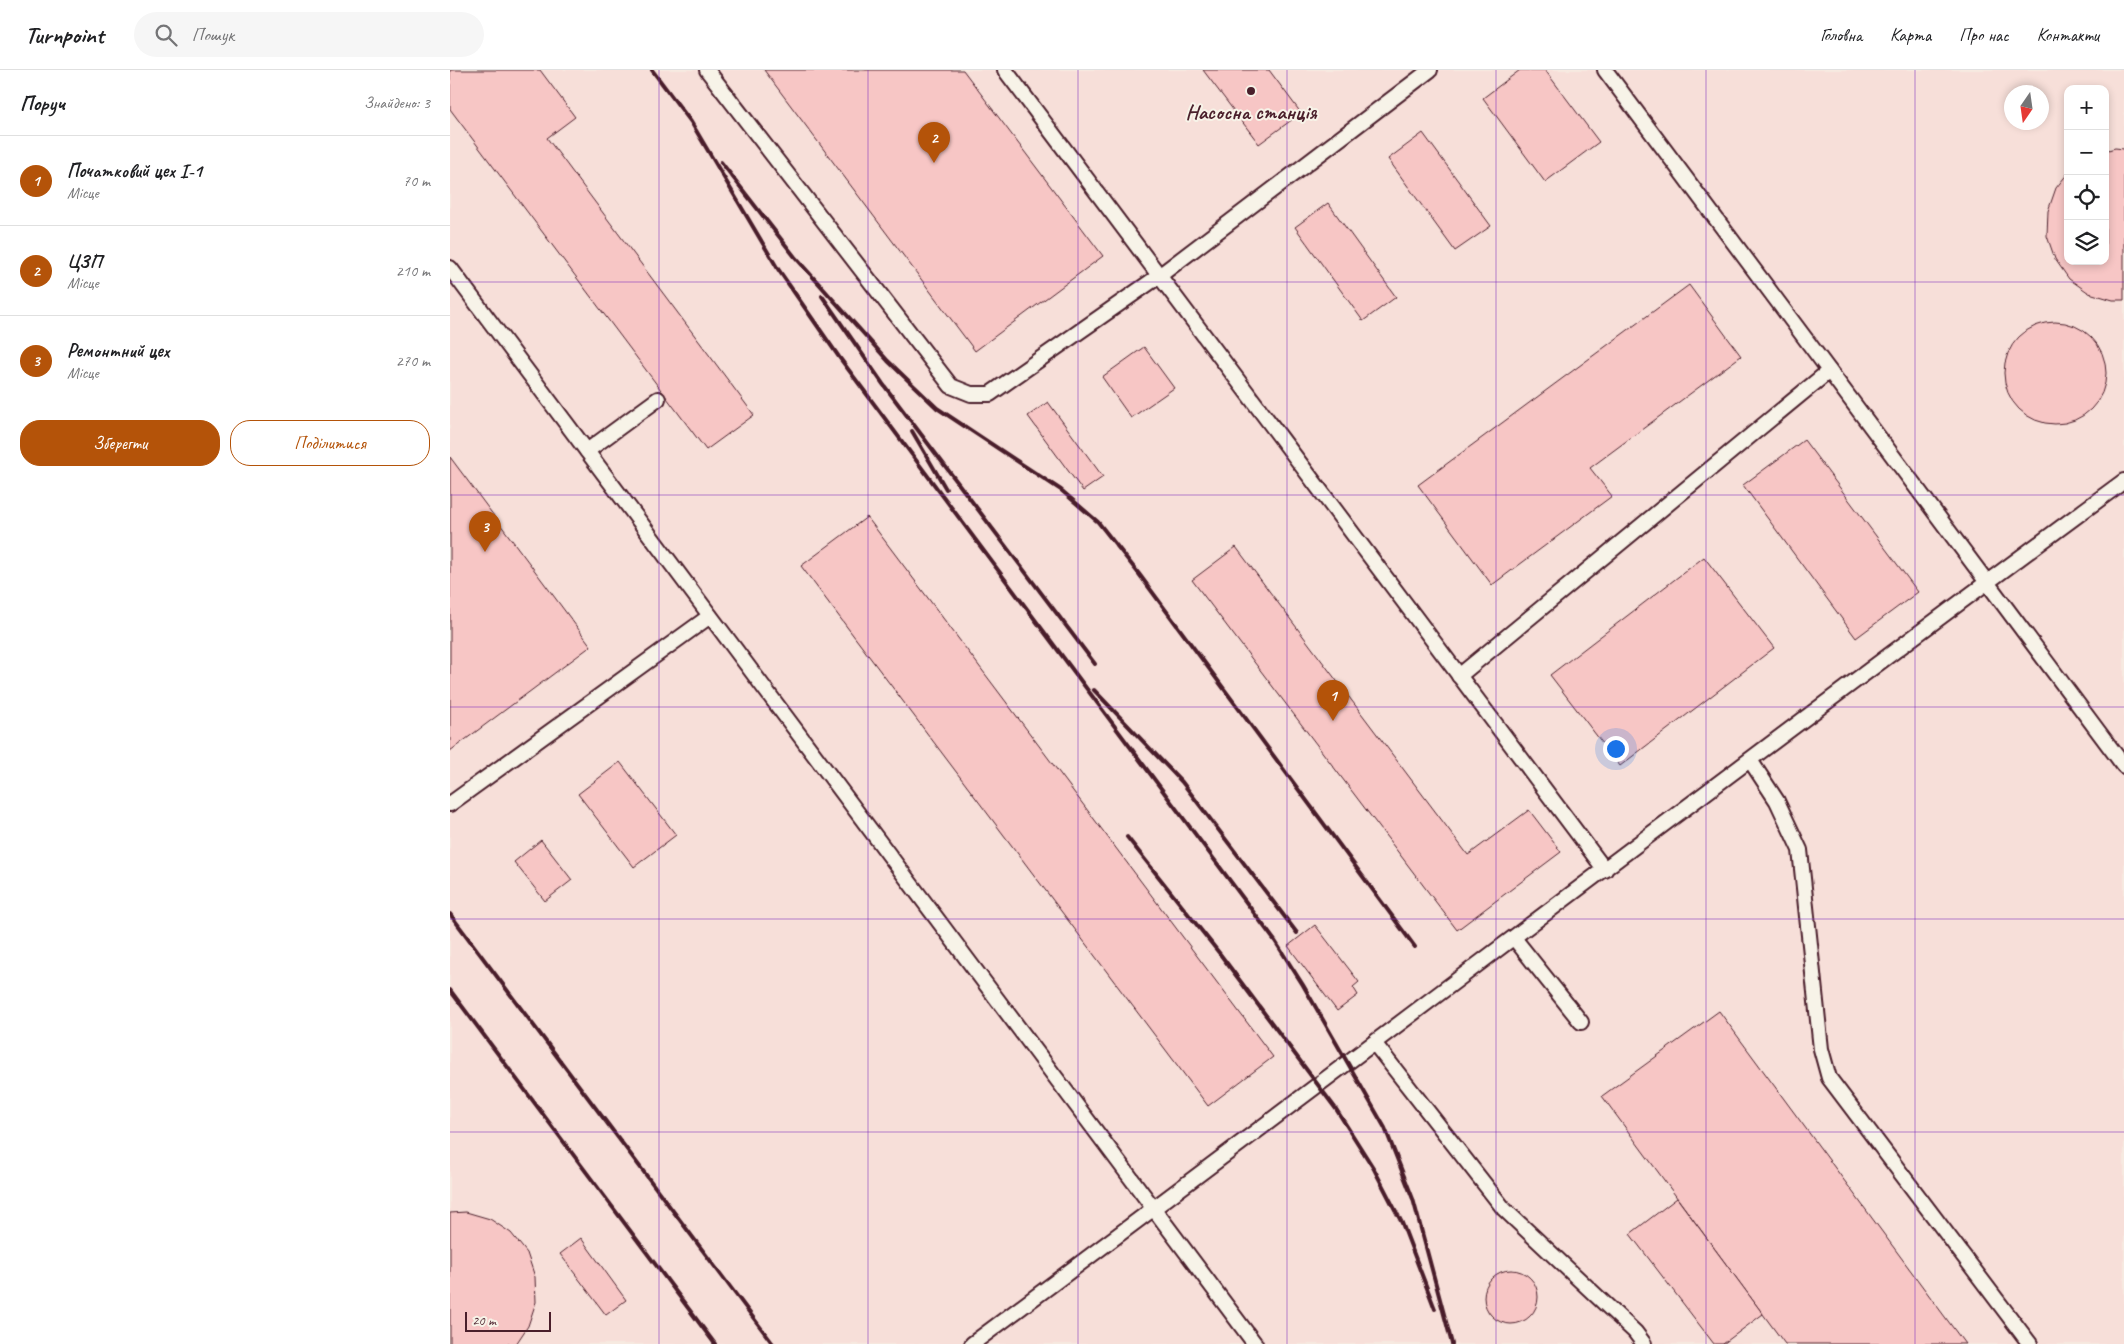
<!DOCTYPE html>
<html lang="uk">
<meta charset="utf-8">
<style>
:root{--surface:#fff;--page:#f6f6f6;--text:#202124;--muted:#757577;--line:#e0e0e0;--accent:#b45309}
body{margin:0;font-family:Caveat,sans-serif;background:var(--page);color:var(--text)}
.controls{position:absolute;right:15px;top:15px;display:grid;overflow:hidden;border-radius:10px;box-shadow:0 2px 8px #0003}
.controls button{width:45px;height:45px;display:grid;place-items:center;padding:0;border:0;border-bottom:1px solid var(--line);background:var(--surface);color:var(--text);font:25px sans-serif}
.compass{position:absolute;left:1554px;top:15px;width:45px;height:45px;border-radius:50%;background:var(--surface);box-shadow:0 2px 8px #0003;rotate:193deg}
.scale{position:absolute;left:15px;bottom:12px;width:86px;box-sizing:border-box;padding-left:5px;border:2px solid #4a1f2b;border-top:0;font-size:14px;line-height:18px;white-space:nowrap;color:#4a1f2b;-webkit-text-stroke:4px #f7f3e8;paint-order:stroke}
.you{position:absolute;left:1165px;top:678px;width:18px;height:18px;margin:-12px;border:4px solid #fff;border-radius:50%;background:#1a73e8;box-shadow:0 0 0 8px #1a73e833}
.badge{display:grid;place-items:center;width:32px;height:32px;border-radius:50%;background:var(--accent);color:#fff;font-size:16px;font-weight:700}
.pin{position:absolute;translate:-50% -41px;filter:drop-shadow(0 1px 2px #0008)}
.pin::after{content:'';position:absolute;top:26px;width:18px;height:15px;background:inherit;clip-path:polygon(0 0,100% 0,50% 100%)}
.list{margin:0;padding:0;list-style:none}
h2{display:flex;justify-content:space-between;align-items:center;height:65px;margin:0;padding:0 20px;font-size:21px}
h2 small{font-size:16px;font-weight:400;color:var(--muted)}
.list li{display:grid;grid-template-columns:32px 1fr auto;gap:15px;align-items:center;box-sizing:border-box;height:90px;padding:0 20px;border-top:1px solid var(--line)}
.list b{display:block;font-size:19px;white-space:nowrap}
.list p{margin:0;font-size:16px;white-space:nowrap;color:var(--muted)}
.list em{font-size:16px;font-style:normal;color:var(--muted)}
.actions{display:flex;gap:10px;padding:15px 20px}
.actions a{flex:1;padding:11px 0;border:1px solid var(--accent);border-radius:20px;text-align:center;font-size:18px;color:var(--accent)}
.actions .main{background:var(--accent);color:#fff}
.icon{flex:none;width:28px;height:28px;fill:none;stroke:currentColor;stroke-width:2;stroke-linecap:round;stroke-linejoin:round}
.map{position:relative;flex:none;width:1674px;height:1274px;overflow:hidden}
header{display:flex;align-items:center;gap:30px;box-sizing:border-box;height:70px;padding:0 25px;background:var(--surface);border-bottom:1px solid var(--line)}
header strong{font-size:24px}
nav{display:flex;gap:28px;margin-inline-start:auto;font-size:18px}
.search{width:350px;height:45px;background:var(--page);display:flex;align-items:center;gap:12px;box-sizing:border-box;padding:0 18px;border-radius:28px;color:var(--muted);font-size:19px}
main{display:flex}
aside{flex:1;background:var(--surface)}
.map>svg:first-child{display:block}
</style>
<header>
<strong>Turnpoint</strong>
<div class="search"><svg class="icon" aria-label="search" viewBox="0 0 24 24"><circle cx="10" cy="10" r="6"/><path d="M15 15l6 6"/></svg>Пошук</div>
<nav><a>Головна</a><a>Карта</a><a>Про нас</a><a>Контакти</a></nav>
</header>
<main>
<aside>
<h2>Поруч<small>Знайдено: 3</small></h2>
<ul class="list">
<li><span class="badge">1</span><div><b>Початковий цех І-1</b><p>Місце</p></div><em>70 m</em></li>
<li><span class="badge">2</span><div><b>ЦЗП</b><p>Місце</p></div><em>210 m</em></li>
<li><span class="badge">3</span><div><b>Ремонтний цех</b><p>Місце</p></div><em>270 m</em></li>
</ul>
<div class="actions"><a class="main">Зберегти</a><a>Поділитися</a></div>
</aside>
<div class="map">
<svg width="1674" height="1274" viewBox="0 0 1674 1274">
<rect width="100%" height="100%" fill="#f7eae1"/>
<filter id="ink" filterUnits="userSpaceOnUse"><feTurbulence type="fractalNoise" baseFrequency=".02" numOctaves="2"/><feDisplacementMap in="SourceGraphic" scale="10" xChannelSelector="R" yChannelSelector="G"/><feConvolveMatrix kernelMatrix="1 2 1 2 8 2 1 2 1" color-interpolation-filters="sRGB"/></filter>
<g filter="url(#ink)">
<path fill="#f7dfd9" fill-rule="evenodd" d="M0,0H1674V1274H0ZM1618,19H1655V191H1618ZM1562,22H1592V52H1562Z"/>
<g fill="#f7c6c5" stroke="#4a1f2b">
<polygon points="0,0 90,0 125,47 97,68 304,345 256,380 0,39"/>
<polygon points="314,0 513,0 653,186 525,281"/>
<polygon points="753,0 819,0 851,43 809,74"/>
<polygon points="1070,0 1095,0 1149,72 1095,112 1033,28"/>
<polygon points="973,63 1041,156 1005,181 938,89"/>
<polygon points="1665,78 1674,79 1674,230 1663,230 1639,223 1619,209 1605,189 1597,166 1598,141 1606,118 1618,103 1618,191 1655,191 1655,81"/>
<polygon points="878,133 946,227 913,251 845,157"/>
<polygon points="1239,215 1291,286 1140,398 1162,426 1042,515 968,415"/>
<circle cx="1605" cy="303" r="51"/>
<polygon points="694,277 724,318 681,348 652,307"/>
<polygon points="598,332 653,407 633,421 578,346"/>
<polygon points="1354,370 1468,522 1406,568 1293,415"/>
<polygon points="0,387 141,576 0,681"/>
<polygon points="417,447 823,987 758,1036 351,496"/>
<polygon points="786,477 1018,785 1079,740 1111,782 1007,860 742,510"/>
<polygon points="1254,487 1324,578 1170,696 1100,605"/>
<polygon points="170,692 226,765 184,797 128,724"/>
<polygon points="91,770 122,810 95,831 64,792"/>
<polygon points="865,855 909,912 903,917 908,925 887,941 838,876"/>
<polygon points="1269,941 1515,1274 1335,1274 1152,1026"/>
<polygon points="1227,1128 1313,1244 1273,1274 1264,1274 1180,1164"/>
<polygon points="16,1142 40,1149 61,1163 77,1183 85,1207 86,1232 78,1256 66,1274 0,1274 0,1143"/>
<polygon points="131,1168 176,1230 156,1245 110,1184"/>
<circle cx="1061" cy="1227" r="27"/>
</g>
<g fill="none" stroke-linecap="round" stroke-linejoin="round">
<g stroke="#4a1f2b" stroke-width="18">
<g id="service">
<polyline points="257,0 501,316 521,324 540,324 709,206 980,0"/>
<polyline points="555,0 1155,800"/>
<polyline points="1155,0 1674,696"/>
<polyline points="0,198 805,1274"/>
<polyline points="137,381 208,329"/>
<polyline points="1009,606 1379,301"/>
<polyline points="1300,690 1327,731 1350,780 1371,979 1379,1008 1580,1274"/>
<polyline points="0,734 260,546"/>
<polyline points="1064,868 1131,952"/>
<polyline points="925,974 1054,1139 1185,1262 1194,1274"/>
<path d="M522,1274C907,988 1288,695 1674,411"/>
</g>
</g>
<use href="#service" stroke="#f7f3e8" stroke-width="14"/>
<g stroke="#4a1f2b" stroke-width="4">
<polyline points="202,0 241,52 328,199 389,287 825,871 853,915 935,1058 963,1129 1002,1274"/>
<polyline points="271,92 345,187 438,291 487,338 611,420 648,452 689,504 965,877"/>
<polyline points="372,226 433,314 645,594"/>
<polyline points="462,361 496,419"/>
<polyline points="644,620 732,712 847,863"/>
<polyline points="677,767 770,884 886,1039 924,1099 952,1153 985,1239"/>
<polyline points="0,844 323,1274"/>
<polyline points="0,920 265,1274"/>
</g>
</g>
</g>
<path fill="none" stroke="#7b2cbf" stroke-width="1" stroke-opacity="0.55" d="M209,0V1274M418,0V1274M628,0V1274M837,0V1274M1046,0V1274M1256,0V1274M1465,0V1274M0,212H1674M0,425H1674M0,637H1674M0,849H1674M0,1062H1674"/>
<circle fill="#4a1f2b" stroke="#f7f3e8" stroke-width="2" cx="801" cy="21" r="5"/>
<g text-anchor="middle" dominant-baseline="central" stroke-width="4" stroke-linejoin="round" paint-order="stroke">
<g font-size="21" font-weight="bold" fill="#4a1f2b" stroke="#f7f3e8">
<text x="801" y="42">Насосна станція</text>
</g>
</g>
</svg>
<div class="controls">
<button>+</button>
<button>−</button>
<button><svg class="icon" aria-label="locate" viewBox="0 0 24 24"><circle cx="12" cy="12" r="6"/><path d="M12 2v4M12 18v4M2 12h4M18 12h4"/></svg></button>
<button><svg class="icon" aria-label="layers" viewBox="0 0 24 24"><path d="M12 4l9 5-9 5-9-5zM3 14l9 5 9-5"/></svg></button>
</div>
<svg class="compass" viewBox="-18 -18 36 36"><path d="M0-13l5 13h-10z" fill="#e53935"/><path d="M0 13l5-13h-10z" fill="#757577"/></svg>
<div class="scale">20 m</div>
<div class="you"></div>
<div class="pin badge" style="left:883px;top:651px">1</div>
<div class="pin badge" style="left:484px;top:93px">2</div>
<div class="pin badge" style="left:35px;top:482px">3</div>
</div>
</main>
